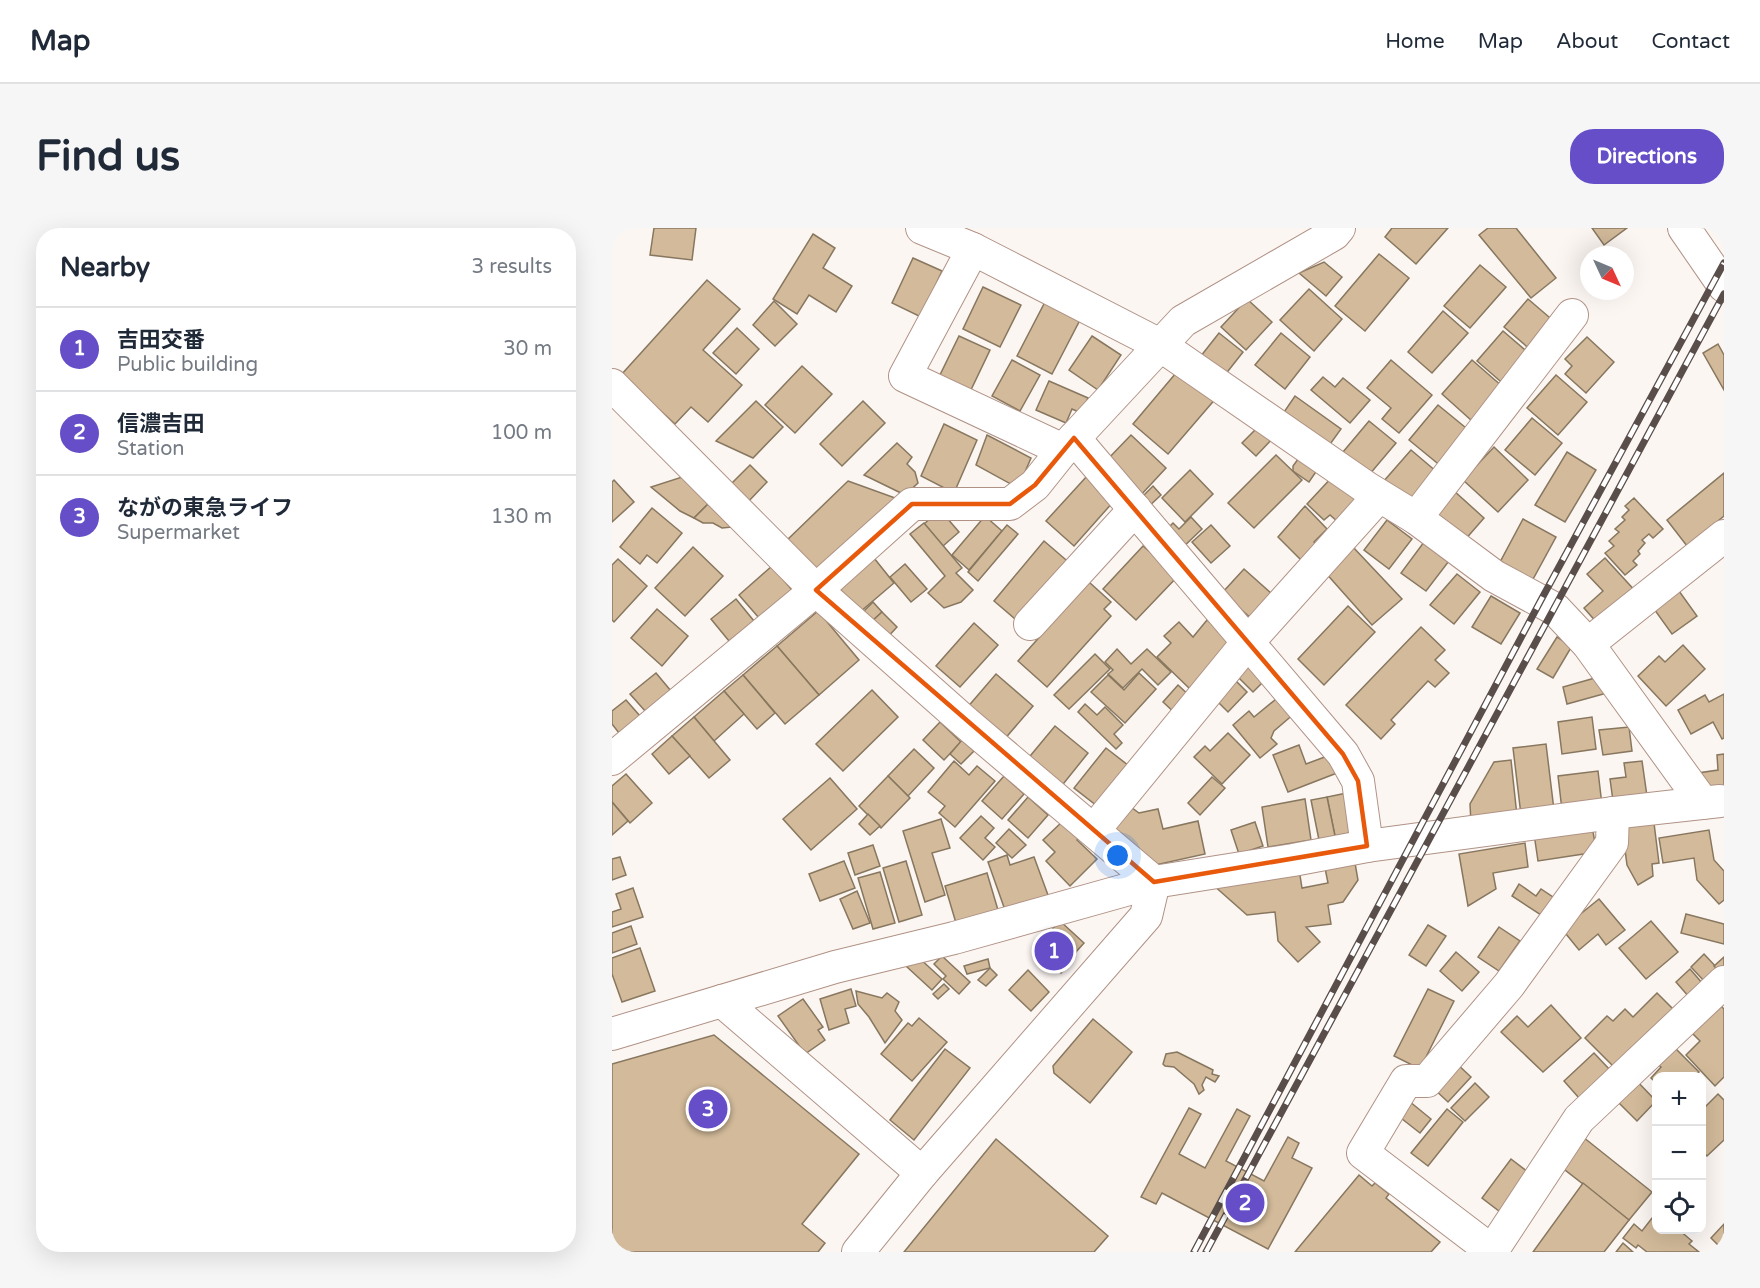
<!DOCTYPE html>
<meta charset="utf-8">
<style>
:root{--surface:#fff;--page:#f6f6f7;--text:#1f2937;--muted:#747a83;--line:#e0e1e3;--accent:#654ec7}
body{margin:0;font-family:"Varela Round","Noto Sans JP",sans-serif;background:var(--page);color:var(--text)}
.controls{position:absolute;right:18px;bottom:18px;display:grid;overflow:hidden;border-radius:12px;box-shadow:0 6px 24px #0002}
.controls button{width:54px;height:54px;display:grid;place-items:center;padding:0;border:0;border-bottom:2px solid var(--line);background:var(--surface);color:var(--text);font:30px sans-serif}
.compass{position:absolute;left:968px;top:18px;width:54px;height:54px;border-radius:50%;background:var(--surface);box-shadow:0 6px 24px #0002;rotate:134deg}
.you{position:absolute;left:506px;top:628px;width:21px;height:21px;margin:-15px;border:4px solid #fff;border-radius:50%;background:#1a73e8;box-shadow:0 0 0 9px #1a73e833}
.badge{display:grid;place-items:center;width:39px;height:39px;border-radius:50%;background:var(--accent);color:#fff;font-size:20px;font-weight:700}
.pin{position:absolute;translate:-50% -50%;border:3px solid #fff;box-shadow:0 2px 6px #0006}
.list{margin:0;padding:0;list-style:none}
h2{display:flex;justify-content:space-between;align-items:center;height:78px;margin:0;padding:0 24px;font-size:26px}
h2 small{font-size:20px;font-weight:400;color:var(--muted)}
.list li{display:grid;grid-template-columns:39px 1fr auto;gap:18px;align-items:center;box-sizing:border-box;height:84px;padding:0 24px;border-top:2px solid var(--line)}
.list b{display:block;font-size:22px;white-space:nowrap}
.list p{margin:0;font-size:20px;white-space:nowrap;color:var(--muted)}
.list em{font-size:20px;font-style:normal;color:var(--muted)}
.icon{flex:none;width:33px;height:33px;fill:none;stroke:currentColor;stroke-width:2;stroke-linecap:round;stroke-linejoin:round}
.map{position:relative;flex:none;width:1112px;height:1024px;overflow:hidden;border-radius:24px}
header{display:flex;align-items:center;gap:36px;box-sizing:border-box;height:84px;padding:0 30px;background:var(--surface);border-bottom:2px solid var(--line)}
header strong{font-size:28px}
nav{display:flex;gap:33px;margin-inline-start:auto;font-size:21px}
.intro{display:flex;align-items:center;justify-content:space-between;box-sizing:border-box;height:144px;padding:0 36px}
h1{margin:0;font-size:42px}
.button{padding:15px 27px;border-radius:24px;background:var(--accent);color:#fff;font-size:21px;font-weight:700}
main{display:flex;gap:36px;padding:0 36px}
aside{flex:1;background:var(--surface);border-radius:24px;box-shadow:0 6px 24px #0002}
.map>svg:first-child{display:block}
</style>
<header>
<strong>Map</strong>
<nav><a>Home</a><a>Map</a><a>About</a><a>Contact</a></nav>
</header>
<div class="intro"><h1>Find us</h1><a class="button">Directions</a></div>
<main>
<aside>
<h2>Nearby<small>3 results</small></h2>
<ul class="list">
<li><span class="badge">1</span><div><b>吉田交番</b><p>Public building</p></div><em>30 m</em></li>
<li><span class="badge">2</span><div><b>信濃吉田</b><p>Station</p></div><em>100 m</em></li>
<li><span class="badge">3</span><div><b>ながの東急ライフ</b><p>Supermarket</p></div><em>130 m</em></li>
</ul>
</aside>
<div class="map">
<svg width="1112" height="1024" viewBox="0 0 1112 1024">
<rect width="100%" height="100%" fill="#fcf6f3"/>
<g fill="#d2ba9a" stroke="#88775f" stroke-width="1.5">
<polygon points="42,0 84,0 80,32 38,27"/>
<polygon points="780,0 836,0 804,36 773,9"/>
<polygon points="876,0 904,0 944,50 919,70 867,7"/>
<polygon points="980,0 1015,0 992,17"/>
<polygon points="201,6 223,20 211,40 240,58 224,84 197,67 185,86 161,71"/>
<polygon points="767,26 797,50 753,103 723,78"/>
<polygon points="301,30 330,43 309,89 280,75"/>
<polygon points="712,34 730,49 714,68 687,45"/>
<polygon points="868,37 894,59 858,100 832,78"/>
<polygon points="95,52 128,81 91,122 130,157 96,194 79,179 63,196 9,147"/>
<polygon points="371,59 409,77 388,119 351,101"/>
<polygon points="697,61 730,91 702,123 668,92"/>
<polygon points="635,71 660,94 634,122 609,99"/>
<polygon points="916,71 944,95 920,123 892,99"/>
<polygon points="434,72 469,90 440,146 405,128"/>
<polygon points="162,73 185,96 163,118 141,97"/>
<polygon points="831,83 856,105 820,145 796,124"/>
<polygon points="125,100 147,121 124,146 101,125"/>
<polygon points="891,103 920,128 895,159 865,133"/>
<polygon points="607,105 631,124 609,152 585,133"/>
<polygon points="669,105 698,129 673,161 643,137"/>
<polygon points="347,108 378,122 357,166 326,151"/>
<polygon points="480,108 509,127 486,162 457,142"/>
<polygon points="975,109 1002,134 974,165 953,146 960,138 953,131"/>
<polygon points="1106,116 1112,127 1112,162 1091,125"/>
<polygon points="400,132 428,147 408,183 380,168"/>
<polygon points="779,132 820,167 787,205 770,191 779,180 755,160"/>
<polygon points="860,132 891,159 860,193 830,166"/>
<polygon points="190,138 220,166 183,205 153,177"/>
<polygon points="569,139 605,169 556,226 521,196"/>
<polygon points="944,147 975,174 946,207 915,180"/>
<polygon points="711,149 723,159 731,150 758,172 738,195 699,162"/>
<polygon points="437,153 476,170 469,185 460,181 454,195 424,182"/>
<polygon points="683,168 729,201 716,219 670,187"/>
<polygon points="144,173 171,199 141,230 104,213"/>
<polygon points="251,173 273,195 230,238 208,216"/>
<polygon points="826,177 859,204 830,239 797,212"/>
<polygon points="920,190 950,215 923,247 893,222"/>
<polygon points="757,193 784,215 757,247 731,224"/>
<polygon points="332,196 365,212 342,265 309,248"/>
<polygon points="648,197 661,210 644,228 630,215"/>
<polygon points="375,207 419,230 406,260 364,237"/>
<polygon points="519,207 554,240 528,268 493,234"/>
<polygon points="285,215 300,229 295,236 303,244 306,255 293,267 252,247"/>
<polygon points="882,219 916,252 886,284 851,252"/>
<polygon points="799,222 825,244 797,277 771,254"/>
<polygon points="692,223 710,235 697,254 681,243 681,238"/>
<polygon points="955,224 984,242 953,294 923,277"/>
<polygon points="664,227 690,252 642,300 616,275"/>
<polygon points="138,237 155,254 135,275 117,258"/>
<polygon points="578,242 601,266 573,294 550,270"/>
<polygon points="1112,245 1112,288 1075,318 1055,292"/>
<polygon points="722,247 748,271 726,294 718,287 712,292 695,276"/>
<polygon points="475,248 502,273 462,318 434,293"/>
<polygon points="70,249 97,275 82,290 68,283 39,259"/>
<polygon points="2,252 22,274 0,294 0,254"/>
<polygon points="236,253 286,271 204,347 172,315"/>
<polygon points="541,258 549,267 534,281 526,273"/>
<polygon points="841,262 872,290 852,313 820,285"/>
<polygon points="1022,270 1051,301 1041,310 1037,306 1030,312 1033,315 1026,323 1028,326 1021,333 1025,337 1013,347 993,325 1002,318 997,313 1007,304 1003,301 1013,292 1010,289 1017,282 1013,278"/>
<polygon points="97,275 121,299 110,300 101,295 91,295 82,290"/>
<polygon points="693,278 715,301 702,314 707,319 692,335 666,309"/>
<polygon points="40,280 70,305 45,335 35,327 28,336 8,319"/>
<polygon points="328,282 347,304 331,318 312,296"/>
<polygon points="373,288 390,303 357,342 340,327"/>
<polygon points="579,289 590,301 566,324 549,307 561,295 567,301"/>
<polygon points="911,291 944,309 920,353 887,336"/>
<polygon points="775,292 800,311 777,341 752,322"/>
<polygon points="312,295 350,340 344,345 361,362 349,374 332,380 316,365 333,348 298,306"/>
<polygon points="395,297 406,306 366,353 356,344"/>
<polygon points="599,297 618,318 599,335 580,314"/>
<polygon points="432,313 460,337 409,396 382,373"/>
<polygon points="812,314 837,333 814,363 789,345"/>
<polygon points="531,318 566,348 524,392 491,361"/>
<polygon points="740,318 790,371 760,397 712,343"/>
<polygon points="81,319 111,348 73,388 43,360"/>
<polygon points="262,330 282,355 248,384 227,360"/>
<polygon points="993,330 1026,366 986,396 972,380 991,363 975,346"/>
<polygon points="6,331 35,358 2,394 0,392 0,337"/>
<polygon points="293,336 315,361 299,374 278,349"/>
<polygon points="160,338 180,362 147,390 127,367"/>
<polygon points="632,341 661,367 640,391 610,365"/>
<polygon points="845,346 868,364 842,396 818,377"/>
<polygon points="477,354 499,374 492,381 499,388 435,459 406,433"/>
<polygon points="1067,363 1085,388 1060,406 1042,381"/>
<polygon points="879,368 908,385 889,416 860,399"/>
<polygon points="124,371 142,393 117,413 99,391"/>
<polygon points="261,374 270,384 257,396 248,387"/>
<polygon points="736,378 763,404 712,457 686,431"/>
<polygon points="45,381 76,408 50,438 19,410"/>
<polygon points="206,383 247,432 207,467 165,418"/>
<polygon points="270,384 285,399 273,412 257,396"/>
<polygon points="595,392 621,413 579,462 545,429 559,415 552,408 567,394 581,409"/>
<polygon points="362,395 386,417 348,459 324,438"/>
<polygon points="809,399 833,422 823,432 837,445 823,459 816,453 779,492 783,496 769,511 734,477"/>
<polygon points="945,409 960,418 941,450 925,441"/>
<polygon points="1071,417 1093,441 1054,478 1026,448 1047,428 1053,434"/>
<polygon points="165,418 207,467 173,496 131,447"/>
<polygon points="505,421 519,436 535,421 559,444 546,457 530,441 511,460 496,446 501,442 493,434"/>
<polygon points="483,426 498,441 457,481 442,467"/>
<polygon points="637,428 657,448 641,464 621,444"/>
<polygon points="44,445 59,463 34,484 18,466"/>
<polygon points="527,445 544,461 513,495 479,464 496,447 512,462"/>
<polygon points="384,446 421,478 391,513 354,481"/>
<polygon points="131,447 163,485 145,501 112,463"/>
<polygon points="990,448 995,465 955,476 951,459"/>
<polygon points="620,449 635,464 616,484 601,469"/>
<polygon points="566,457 580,470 565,487 551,474"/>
<polygon points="260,462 286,489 231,543 204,516"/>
<polygon points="112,463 132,486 102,513 82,489"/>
<polygon points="1112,466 1112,510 1110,511 1101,494 1079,506 1066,482 1093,467 1097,474"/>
<polygon points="669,467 683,485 662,503 659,510 665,516 648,530 621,497 637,483 642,489"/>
<polygon points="14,472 28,488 7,505 0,496 0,483"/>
<polygon points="473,476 485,487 493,479 511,497 502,506 510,515 504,521 466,484"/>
<polygon points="82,489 118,532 97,550 60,508"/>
<polygon points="980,489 984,521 950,526 946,494"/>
<polygon points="328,494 349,514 332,532 311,512"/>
<polygon points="443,498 476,525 448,560 414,533"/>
<polygon points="1017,499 1020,523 991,527 987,502"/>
<polygon points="616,505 638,527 610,556 582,529 593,518 598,523"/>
<polygon points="60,508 78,528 57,546 40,526"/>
<polygon points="350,512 362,523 349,536 338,526"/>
<polygon points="934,516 942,582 909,587 901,520"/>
<polygon points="687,517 694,536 718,527 725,545 676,564 661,527"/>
<polygon points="494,520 521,541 489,581 462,560"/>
<polygon points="302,521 322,540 296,568 276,548"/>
<polygon points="1112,526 1112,561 1088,564 1086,545 1106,542 1105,527"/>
<polygon points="899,532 905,588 859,596 858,576 882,534"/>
<polygon points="342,533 357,547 365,538 383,553 343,599 327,585 333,578 316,564"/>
<polygon points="1030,533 1035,568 1001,573 998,551 1014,549 1012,535"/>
<polygon points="986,543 990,577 950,582 946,548"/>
<polygon points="14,546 40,575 18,595 0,574 0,558"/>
<polygon points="276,548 298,570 269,600 247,578"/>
<polygon points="392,548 412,566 390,591 370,573"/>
<polygon points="600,549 613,560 588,587 576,575"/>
<polygon points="218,550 245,581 199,622 171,591"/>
<polygon points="735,565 743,604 723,608 715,569"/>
<polygon points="416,569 436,587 416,610 396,592"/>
<polygon points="715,569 723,608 707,612 699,572"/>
<polygon points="693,571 699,612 656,619 650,579"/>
<polygon points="0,574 16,593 0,607"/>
<polygon points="512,574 527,585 546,581 551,601 586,593 593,626 539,638 491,601"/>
<polygon points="256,586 268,598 258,607 247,596"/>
<polygon points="369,588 382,600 373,610 383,619 371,632 348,610"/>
<polygon points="329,591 338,620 320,625 333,667 313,674 291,603"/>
<polygon points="451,593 468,609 465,612 485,631 458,658 434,633 443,624 431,612"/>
<polygon points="643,594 651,618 627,626 619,602"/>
<polygon points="1042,595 1047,635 1040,636 1041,648 1026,657 1015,637 1010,599"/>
<polygon points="980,598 983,615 978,625 926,633 922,606"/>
<polygon points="397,601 414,617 400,630 384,615"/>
<polygon points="1097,602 1102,632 1112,643 1112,672 1107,676 1085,652 1082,630 1051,635 1047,610"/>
<polygon points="913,615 916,639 881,645 884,661 856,678 847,626"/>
<polygon points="261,617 268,638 243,647 236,625"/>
<polygon points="395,627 398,637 422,629 436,667 393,682 376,634"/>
<polygon points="8,629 14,647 0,652 0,631"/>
<polygon points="232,633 243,660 208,673 197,646"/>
<polygon points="294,633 310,687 287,694 271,640"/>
<polygon points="743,635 746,652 731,674 716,677 719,696 694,699 708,714 686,734 666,713 663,684 635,687 600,656 687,641 690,660 716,655 713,640"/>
<polygon points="268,644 283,695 261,701 246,650"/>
<polygon points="375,645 386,682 344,695 333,658"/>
<polygon points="907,656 924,668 929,661 944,671 932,689 900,668"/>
<polygon points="21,660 31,689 0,699 0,684 9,681 4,666"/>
<polygon points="245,663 258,695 241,701 228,671"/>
<polygon points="987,671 1013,702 994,717 986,706 967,722 950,701"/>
<polygon points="1074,686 1112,696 1112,716 1069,705"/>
<polygon points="448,693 472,715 454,735 456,737 449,745 423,720"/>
<polygon points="1039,693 1066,724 1034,751 1007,720"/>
<polygon points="816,697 834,708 814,738 797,727"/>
<polygon points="19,698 25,716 0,725 0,705"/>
<polygon points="887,699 908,713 887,743 866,729"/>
<polygon points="28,720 43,763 10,774 0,746 0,730"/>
<polygon points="844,724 867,744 850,763 828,743"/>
<polygon points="1092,726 1106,741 1093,754 1079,739"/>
<polygon points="305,728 330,751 320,762 295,739"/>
<polygon points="330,728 358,754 347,766 331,751 334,748 322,736"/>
<polygon points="1112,729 1112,748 1102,738"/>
<polygon points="376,731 378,740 355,746 352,738"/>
<polygon points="378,740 385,747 374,758 366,752"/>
<polygon points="1078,741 1091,756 1077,769 1064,754"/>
<polygon points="416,742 437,764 419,783 397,762"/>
<polygon points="332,756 337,761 326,771 321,766"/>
<polygon points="239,761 244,778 233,781 237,795 217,802 208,771"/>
<polygon points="816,761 842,773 808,841 782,828"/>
<polygon points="244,763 270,770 275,765 287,774 283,783 290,792 273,815 257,789 246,776"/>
<polygon points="1045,765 1068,788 1009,846 973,810 995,788 1001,793 1013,781 1021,789"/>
<polygon points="191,771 211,799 206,802 213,812 193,826 166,788"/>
<polygon points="1107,776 1112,781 1112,849 1103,858 1074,827 1088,813 1078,803"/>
<polygon points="939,777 969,810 931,844 889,804 905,788 916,799"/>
<polygon points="307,790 335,814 300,853 269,826 296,795 300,798"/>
<polygon points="481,791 520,824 478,875 442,845 441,838"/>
<polygon points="102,807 247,926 190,996 213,1015 206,1024 0,1024 0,836"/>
<polygon points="1061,818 1087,844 1082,848 1044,848 1044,855 1039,850 1049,839 1044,835"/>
<polygon points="333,821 358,840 302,912 278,892"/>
<polygon points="565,824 601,842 600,846 607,848 603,854 594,849 590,857 592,862 587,866 582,856 562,839 553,838 551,836 554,826"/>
<polygon points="982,825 998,842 967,870 952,853"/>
<polygon points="843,834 859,849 836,874 820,859"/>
<polygon points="1023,851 1044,873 1025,893 1003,871"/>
<polygon points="863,855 877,869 853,893 839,880"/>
<polygon points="1106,866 1112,872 1112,912 1095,928 1090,923 1090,882"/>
<polygon points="797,873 819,891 808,905 785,887"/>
<polygon points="577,880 589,886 567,926 593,940 625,881 638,888 614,933 652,953 676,909 687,915 680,930 700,940 656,1021 550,965 544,976 529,969"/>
<polygon points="835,881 851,894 816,938 799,925"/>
<polygon points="971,909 1040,964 1017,992 948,938"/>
<polygon points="384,911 496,1008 482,1024 292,1024"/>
<polygon points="899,931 925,951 896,990 870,970"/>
<polygon points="747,947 760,958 763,955 777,966 774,970 828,1014 819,1024 683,1024"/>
<polygon points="971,955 1017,992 992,1024 921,1024"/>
<polygon points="1044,985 1044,1002 1067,1002 1080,1013 1077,1016 1087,1024 1035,1024 1026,1017 1024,1020 1011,1010 1022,996 1030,1003"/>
<polygon points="1112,996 1112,1023 1099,1010"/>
<polygon points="1011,1015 1021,1024 1004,1024"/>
</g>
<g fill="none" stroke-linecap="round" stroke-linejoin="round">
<g stroke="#b09285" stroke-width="34">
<g id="minor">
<polyline points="310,0 361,21"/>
<polyline points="1072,0 1112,58"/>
<polyline points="0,157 204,362 353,494 542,654"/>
<polyline points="462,210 731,526 746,553 755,618"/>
<polyline points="451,222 293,148 361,21 548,117 755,260 804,290 882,348 943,381 976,416 1091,575"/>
<polyline points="804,290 960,87"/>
<polyline points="418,396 523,281"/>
<polyline points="976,416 1112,308"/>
<polyline points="0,531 204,362 300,276 398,276 423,257 451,222 571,93 722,6 727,0"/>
<polyline points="482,602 636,414 767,268"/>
<polyline points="110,773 310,945"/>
<polyline points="0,806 223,739 342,710 542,654 681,632 755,618 1001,585 1108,573"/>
<polyline points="880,1023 967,891 1112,754"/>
<polyline points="246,1024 310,945 534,688 542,654"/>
<polyline points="881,1024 751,925 794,853 815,853 897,757 1000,615 1001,585"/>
</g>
</g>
<use href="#minor" stroke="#fff" stroke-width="32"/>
<g stroke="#5a4e4a" stroke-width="7">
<g id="rail">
<polyline points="582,1024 929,372 1112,35"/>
<polyline points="594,1024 1112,66"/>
</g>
</g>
<use href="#rail" stroke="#fff" stroke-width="4.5" stroke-dasharray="14" stroke-linecap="butt"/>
</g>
<path fill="none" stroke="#e8590c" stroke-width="4.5" stroke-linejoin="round" d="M462,210L731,526L746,553L755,618L542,654L204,362L300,276H398L423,257Z"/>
</svg>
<div class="controls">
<button>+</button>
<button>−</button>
<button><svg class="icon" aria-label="locate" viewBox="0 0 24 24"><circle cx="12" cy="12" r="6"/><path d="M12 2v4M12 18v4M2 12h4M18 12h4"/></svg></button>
</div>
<svg class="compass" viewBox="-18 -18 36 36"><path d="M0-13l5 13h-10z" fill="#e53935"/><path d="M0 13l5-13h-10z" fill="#747a83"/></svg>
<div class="you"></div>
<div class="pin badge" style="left:442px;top:723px">1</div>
<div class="pin badge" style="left:633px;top:975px">2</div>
<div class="pin badge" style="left:96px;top:881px">3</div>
</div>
</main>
